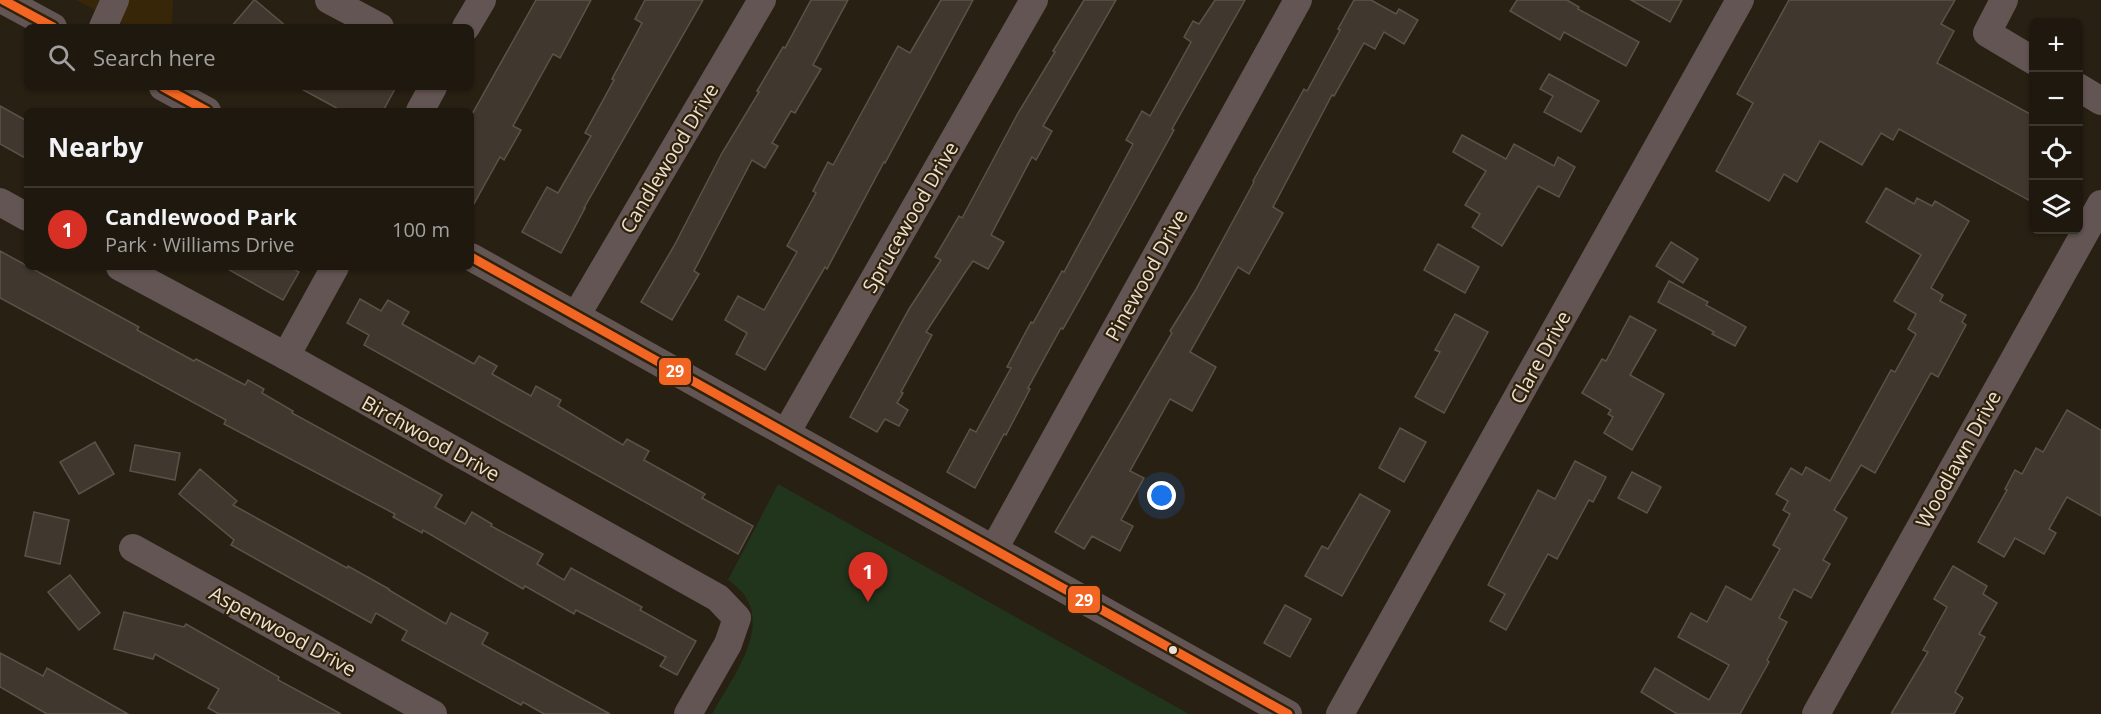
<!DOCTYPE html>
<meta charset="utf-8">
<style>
:root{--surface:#1e180e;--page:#2b251c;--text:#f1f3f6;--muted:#a1a09e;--line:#3c372e;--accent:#d93025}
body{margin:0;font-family:"Open Sans",sans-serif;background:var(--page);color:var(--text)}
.controls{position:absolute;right:18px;top:18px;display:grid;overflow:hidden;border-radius:9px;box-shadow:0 2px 4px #0004}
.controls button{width:54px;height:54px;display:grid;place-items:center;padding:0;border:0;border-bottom:2px solid var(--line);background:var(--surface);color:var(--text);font:30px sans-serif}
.you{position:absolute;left:1162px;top:496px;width:21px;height:21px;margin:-15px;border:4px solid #fff;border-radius:50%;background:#1a73e8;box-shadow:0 0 0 9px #1a73e833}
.badge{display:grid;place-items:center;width:39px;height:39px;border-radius:50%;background:var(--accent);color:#fff;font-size:20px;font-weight:700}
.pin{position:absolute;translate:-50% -50px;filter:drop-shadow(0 2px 3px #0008)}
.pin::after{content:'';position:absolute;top:32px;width:21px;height:18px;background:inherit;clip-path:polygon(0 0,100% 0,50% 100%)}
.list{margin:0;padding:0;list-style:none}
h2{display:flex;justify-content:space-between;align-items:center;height:78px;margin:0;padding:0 24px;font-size:26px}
h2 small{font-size:20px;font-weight:400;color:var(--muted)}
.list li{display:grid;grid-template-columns:39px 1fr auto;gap:18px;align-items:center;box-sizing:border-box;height:84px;padding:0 24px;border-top:2px solid var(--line)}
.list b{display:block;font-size:22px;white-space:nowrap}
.list p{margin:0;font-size:20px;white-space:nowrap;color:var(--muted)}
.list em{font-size:20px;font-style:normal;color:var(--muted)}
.icon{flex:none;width:33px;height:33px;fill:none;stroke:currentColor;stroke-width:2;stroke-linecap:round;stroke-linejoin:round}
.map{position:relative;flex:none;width:2101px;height:714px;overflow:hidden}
.search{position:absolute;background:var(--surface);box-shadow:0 2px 4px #0004;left:24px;top:24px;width:450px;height:66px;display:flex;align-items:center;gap:15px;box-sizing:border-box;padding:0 21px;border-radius:9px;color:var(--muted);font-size:22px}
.panel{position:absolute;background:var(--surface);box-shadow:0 2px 4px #0004;left:24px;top:108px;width:450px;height:162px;border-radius:9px}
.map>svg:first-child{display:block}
</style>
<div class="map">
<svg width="2101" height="714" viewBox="0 0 2101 714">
<rect width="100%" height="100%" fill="#282012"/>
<polygon fill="#372608" points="76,0 173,0 172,27 127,27"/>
<path fill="#21341c" d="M778,484L1189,714H712C734,673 782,616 728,580Z"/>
<g fill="#40382f" stroke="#5b5248" stroke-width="1.5">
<polygon points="254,0 255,0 287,27 231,27"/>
<polygon points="536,0 591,0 560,58 553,54 513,126 521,130 504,160 500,157 471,209 471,116"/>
<polygon points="645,0 703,0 584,208 585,208 561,253 522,232 547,187 558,193 591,136 585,133 614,80 612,79 642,23 635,19"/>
<polygon points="811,0 848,0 813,65 821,69 795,113 791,111 772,143 778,146 765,168 752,160 694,271 699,274 672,320 641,302 674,246 722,153 759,92 757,91 783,47 785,48"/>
<polygon points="941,0 973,0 885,163 884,162 827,269 825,267 765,370 736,354 747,333 725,320 738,296 764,310 797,252 787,246 816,193 813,191 828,162 833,165 898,46 910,53"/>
<polygon points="1084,0 1116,0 1043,126 1052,131 1036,160 1032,157 991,235 1004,242 988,269 973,261 964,274 926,332 932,335 901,392 903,393 897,403 908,410 899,426 885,419 877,432 850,417 909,309 941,260 935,257 959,216 962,218 1018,113 1055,52 1053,51"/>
<polygon points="1215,0 1245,0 1172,129 1174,130 1122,224 1063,329 1061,328 1028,388 1030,389 1006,435 1004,434 975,488 947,472 970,429 976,432 1011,368 1007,367 1031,322 1033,323 1062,271 1064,272 1097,211 1133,144 1126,140 1142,111 1150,116 1191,42 1184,37 1193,21 1199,24"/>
<polygon points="1354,0 1371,0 1396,14 1399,9 1418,20 1404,44 1384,32 1375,49 1364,43 1334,96 1332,95 1273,207 1283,213 1263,249 1249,274 1238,267 1190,352 1216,367 1192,411 1170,399 1130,471 1144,478 1121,520 1133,526 1120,551 1092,536 1084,549 1055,532 1172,333 1170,331 1195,291 1254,182 1253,181 1304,89 1307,91 1340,30 1338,29"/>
<polygon points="1517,0 1567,0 1579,7 1578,9 1639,42 1626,66 1564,32 1560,40 1510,11"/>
<polygon points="1631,0 1682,0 1670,22"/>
<polygon points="1789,0 1955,0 1941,24 1954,31 1937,63 2034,116 2034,203 1899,129 1893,140 1881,133 1862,165 1820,141 1797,182 1784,174 1769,201 1716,171 1753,103 1737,94"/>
<polygon points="1549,74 1599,101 1581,132 1544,112 1553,96 1540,89"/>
<polygon points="298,87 396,87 383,111 342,111"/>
<polygon points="0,106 27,121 27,159 0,144"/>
<polygon points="1462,135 1506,159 1514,144 1554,166 1558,157 1575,167 1559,197 1538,186 1502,246 1472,227 1480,214 1465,205 1486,171 1453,152"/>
<polygon points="1886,188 1914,204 1917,198 1932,206 1935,201 1969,221 1931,288 1943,295 1940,301 1966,315 1962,322 1966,325 1938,377 1931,373 1875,473 1861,465 1834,510 1847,518 1823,560 1830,564 1811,598 1794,589 1779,618 1787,622 1767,660 1769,662 1740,714 1677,714 1641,692 1655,668 1709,700 1729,665 1678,637 1691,613 1707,622 1726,586 1751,600 1780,549 1773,545 1790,514 1783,510 1788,501 1776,494 1791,468 1802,475 1806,467 1830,481 1891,370 1895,372 1916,334 1908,329 1916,314 1894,301 1921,255 1866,222"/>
<polygon points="1671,242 1698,259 1683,283 1656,266"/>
<polygon points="1438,244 1479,267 1465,293 1424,270"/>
<polygon points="0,251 139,327 137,330 194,361 196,359 245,385 248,380 264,389 262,393 293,411 292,413 442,495 435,507 465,524 472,512 492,524 491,526 543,554 537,564 564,580 571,568 642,607 640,610 696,641 677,675 660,666 666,657 576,610 574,614 525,586 523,589 423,530 422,533 393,517 395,514 224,424 226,420 0,298"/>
<polygon points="224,267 290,267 299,272 283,300"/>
<polygon points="1669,281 1708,302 1706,305 1746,327 1735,346 1712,334 1714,332 1658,302"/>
<polygon points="360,299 381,311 388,300 409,312 402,324 474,364 479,356 497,366 492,374 531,396 536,386 561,400 558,406 623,445 627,439 649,451 644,460 705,494 702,498 753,526 738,554 364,345 369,335 347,323"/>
<polygon points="1455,314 1488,332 1444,413 1415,397 1440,352 1435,350"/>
<polygon points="1630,316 1656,330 1630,375 1664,394 1632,450 1604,433 1613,417 1608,414 1611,410 1582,393 1602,359 1606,361"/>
<polygon points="2067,410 2101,430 2101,516 2067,497 2049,529 2056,533 2044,554 2015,538 2004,557 1978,542 2007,490 2005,489 2015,470 2022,474 2036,448 2043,452"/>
<polygon points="1400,428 1426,442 1404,482 1379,468"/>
<polygon points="95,442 114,474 79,494 60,462"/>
<polygon points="135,445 180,453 175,480 130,471"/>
<polygon points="1575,461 1606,477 1593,502 1589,500 1557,559 1548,554 1506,630 1490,621 1505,594 1488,585 1538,490 1555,499"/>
<polygon points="200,469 237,501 233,505 347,568 348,566 389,589 389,590 446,624 451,613 488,633 482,644 610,714 544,714 523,702 521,705 402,640 407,631 376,613 371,623 231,545 234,540 179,494"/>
<polygon points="1632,472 1661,487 1647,513 1618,498"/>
<polygon points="1360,494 1390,511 1342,596 1305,576 1322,546 1328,549"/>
<polygon points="34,512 69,520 60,564 25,556"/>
<polygon points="1953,566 1987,586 1983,594 1997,603 1979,634 1985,637 1955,692 1963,698 1954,714 1891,714 1928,652 1923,650 1947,607 1934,599"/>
<polygon points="70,575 100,613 79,630 48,592"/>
<polygon points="1285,605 1311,619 1290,657 1264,643"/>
<polygon points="124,612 184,627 186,624 279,677 278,680 341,714 219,714 208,708 219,689 155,654 153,659 114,649"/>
<polygon points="0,653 43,676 47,668 128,714 47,714 0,687"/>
</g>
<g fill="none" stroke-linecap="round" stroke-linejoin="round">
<g stroke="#635553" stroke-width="28">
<polyline points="3,0 53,27"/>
<polyline points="329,0 380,27"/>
<polyline points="2004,0 1987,33 2034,61"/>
<polyline points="103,27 115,0"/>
<polyline points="466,27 482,0"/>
<polyline points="163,87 207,111"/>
<polyline points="2078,87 2101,101"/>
<polyline points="420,111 433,87"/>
<polyline points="0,202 27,217"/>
<polyline points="471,257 1288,714"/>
<polyline points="120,267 286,356 718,598 737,618 728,644 688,714"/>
<polyline points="576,316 762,0"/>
<polyline points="286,356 335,267"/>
<polyline points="786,433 1034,0"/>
<polyline points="133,548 433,714"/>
<polyline points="994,549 1298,0"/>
<polyline points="1340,714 1740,0"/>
<polyline points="1816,714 2101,204"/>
</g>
<g stroke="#30220a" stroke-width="14">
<g id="bus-1">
<polyline points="3,0 53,27"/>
<polyline points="163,87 207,111"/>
<polyline points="471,257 1288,714"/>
</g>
</g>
<use href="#bus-1" stroke="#f26522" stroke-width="9"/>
</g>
<circle fill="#eae1d3" stroke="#30220a" stroke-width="2" cx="1173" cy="650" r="5"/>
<g text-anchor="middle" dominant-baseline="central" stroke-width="4.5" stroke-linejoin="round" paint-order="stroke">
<g font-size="20" fill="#eae1d3" stroke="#30220a">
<text transform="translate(669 158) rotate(-59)">Candlewood Drive</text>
<text transform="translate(910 217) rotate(-60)">Sprucewood Drive</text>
<text transform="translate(1146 275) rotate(-61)">Pinewood Drive</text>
<text transform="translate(1540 357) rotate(-61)">Clare Drive</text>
<text transform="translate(431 438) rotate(29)">Birchwood Drive</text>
<text transform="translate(1958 459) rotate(-61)">Woodlawn Drive</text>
<text transform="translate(283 631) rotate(29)">Aspenwood Drive</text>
</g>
</g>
<g stroke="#30220a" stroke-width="2">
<rect x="658" y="357" width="34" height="29" rx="6" fill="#f26522"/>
<rect x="1067" y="585" width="34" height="29" rx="6" fill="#f26522"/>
</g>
<g font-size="16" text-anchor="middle" font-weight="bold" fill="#fff">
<text x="675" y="377">29</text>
<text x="1084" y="606">29</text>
</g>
</svg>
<div class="controls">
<button>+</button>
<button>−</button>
<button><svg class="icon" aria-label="locate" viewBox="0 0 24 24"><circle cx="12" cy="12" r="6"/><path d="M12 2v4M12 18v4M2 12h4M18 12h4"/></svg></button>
<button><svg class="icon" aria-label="layers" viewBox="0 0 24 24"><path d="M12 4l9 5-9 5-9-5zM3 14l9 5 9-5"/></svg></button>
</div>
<div class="you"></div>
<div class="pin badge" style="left:868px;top:602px">1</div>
<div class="search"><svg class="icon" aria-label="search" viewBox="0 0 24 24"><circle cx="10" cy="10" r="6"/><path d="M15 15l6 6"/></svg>Search here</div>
<section class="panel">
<h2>Nearby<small></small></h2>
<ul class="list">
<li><span class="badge">1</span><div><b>Candlewood Park</b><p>Park · Williams Drive</p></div><em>100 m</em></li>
</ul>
</section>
</div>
